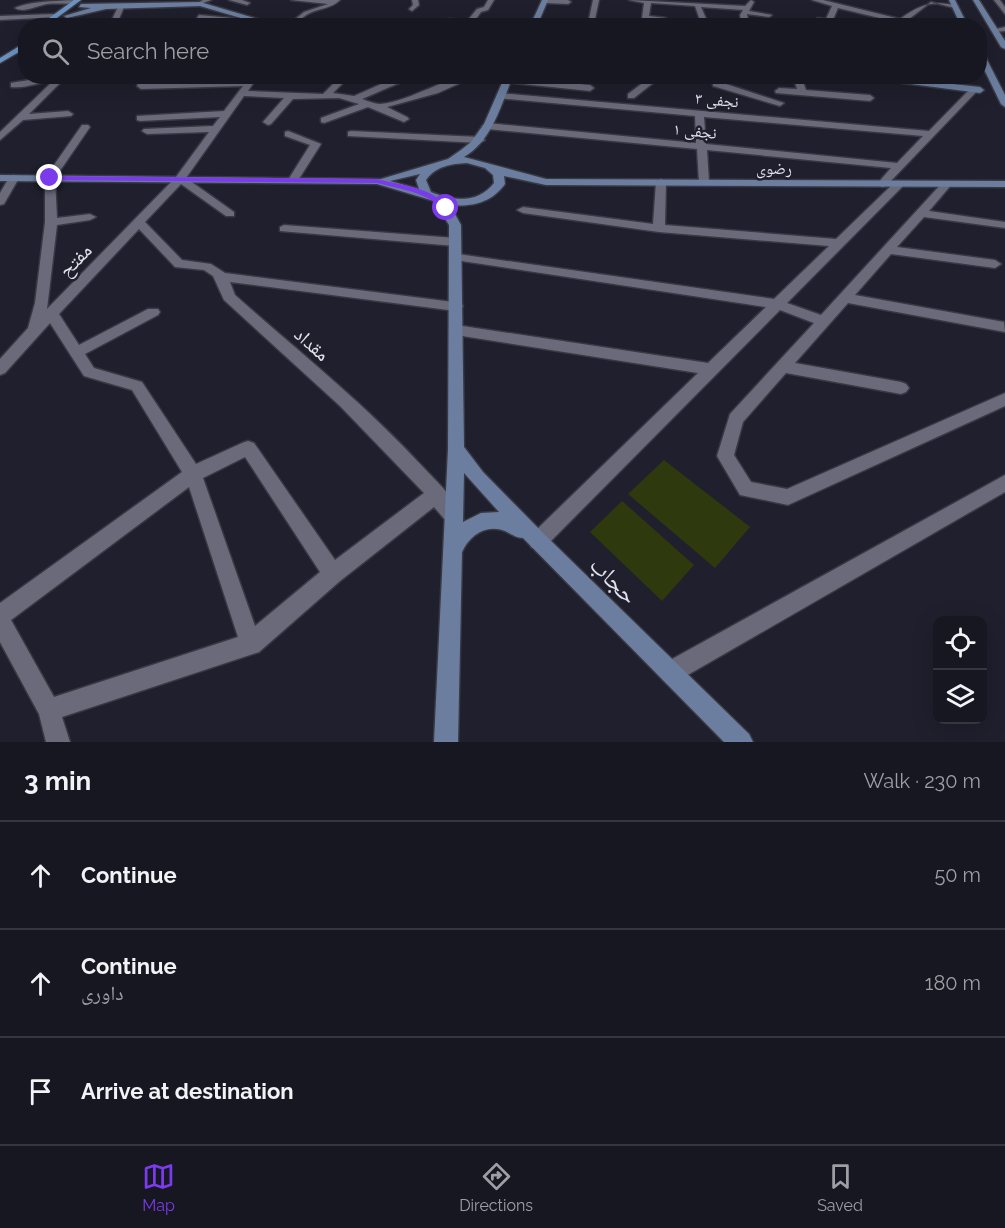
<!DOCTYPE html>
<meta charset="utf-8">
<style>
:root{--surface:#171722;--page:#24242f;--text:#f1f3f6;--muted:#9e9fa5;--line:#363640;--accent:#7c3aed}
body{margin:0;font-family:Raleway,"Noto Naskh Arabic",sans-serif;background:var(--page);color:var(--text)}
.controls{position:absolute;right:18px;bottom:18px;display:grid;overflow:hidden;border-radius:12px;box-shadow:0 6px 24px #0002}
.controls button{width:54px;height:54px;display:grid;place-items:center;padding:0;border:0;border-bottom:2px solid var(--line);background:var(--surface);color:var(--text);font:30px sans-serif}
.stop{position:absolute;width:18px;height:18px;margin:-14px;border:4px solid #7c3aed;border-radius:50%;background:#fff}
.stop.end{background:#7c3aed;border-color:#fff;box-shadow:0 2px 6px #0008}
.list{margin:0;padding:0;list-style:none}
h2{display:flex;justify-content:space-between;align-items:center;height:78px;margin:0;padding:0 24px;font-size:26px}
h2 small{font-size:20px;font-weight:400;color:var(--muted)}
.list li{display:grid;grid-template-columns:39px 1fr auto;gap:18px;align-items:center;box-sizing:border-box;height:108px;padding:0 24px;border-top:2px solid var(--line)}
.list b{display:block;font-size:22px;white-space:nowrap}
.list p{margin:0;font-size:20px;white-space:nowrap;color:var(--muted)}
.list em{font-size:20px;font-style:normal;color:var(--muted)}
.icon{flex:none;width:33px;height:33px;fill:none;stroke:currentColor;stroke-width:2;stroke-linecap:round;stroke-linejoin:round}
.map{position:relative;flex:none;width:1005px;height:742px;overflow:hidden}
.search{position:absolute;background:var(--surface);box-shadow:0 6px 24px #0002;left:18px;right:18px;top:18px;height:66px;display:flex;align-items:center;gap:15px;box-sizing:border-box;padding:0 21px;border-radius:24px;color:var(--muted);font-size:22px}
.sheet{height:402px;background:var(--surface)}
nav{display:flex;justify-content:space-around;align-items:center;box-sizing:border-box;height:84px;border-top:2px solid var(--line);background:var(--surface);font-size:16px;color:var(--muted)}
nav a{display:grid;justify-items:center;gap:3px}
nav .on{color:var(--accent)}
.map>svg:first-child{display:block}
</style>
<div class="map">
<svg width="1005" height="742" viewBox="0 0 1005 742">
<rect width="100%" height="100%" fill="#1f1f2d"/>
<g fill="#2e3a0d">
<polygon points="664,460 750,527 715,568 628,494"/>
<polygon points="622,501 694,565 662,601 590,532"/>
</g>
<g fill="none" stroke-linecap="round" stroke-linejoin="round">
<g stroke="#393944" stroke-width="3">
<g id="street">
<path d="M75,0L77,3C66,5 53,2 43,5C33,7 24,13 15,8C30,1 57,1 75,0Z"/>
<polygon points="203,0 211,0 198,5 198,3"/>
<polygon points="229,0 242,0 250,3 247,5"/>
<path d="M291,0H340C331,9 319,8 308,14C299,19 298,26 287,26L304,12L328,4Z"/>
<polygon points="412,0 418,0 419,5 412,11 409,9 413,5"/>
<polygon points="488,0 494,0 488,10 481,12 471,26 445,21 448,19 468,20 477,9 484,7"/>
<polygon points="542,0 568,0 571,2 568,4 545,3"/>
<polygon points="593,0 599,0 595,19 592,21 589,19"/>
<polygon points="629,0 745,6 751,0 754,2 749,11 772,15 769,17 747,14 749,26 742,26 740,15 743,10 701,7 708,23 720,26 702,26 695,6 651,3 649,16 666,18 648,20 648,26 641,26 644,3"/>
<path d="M812,0H823L900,19C921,4 933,0 958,6L955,8L931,2L900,26H892L896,22L838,8L832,22L828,24L815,20L818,18L826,19L832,6Z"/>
<polygon points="994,0 1000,0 1005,7 1005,14"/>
<polygon points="121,5 124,7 116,26 109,26 118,7"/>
<polygon points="55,14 57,17 0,20 0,16"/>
<polygon points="199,15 243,19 246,21 243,23 197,18"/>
<polygon points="370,22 396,25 368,25"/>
<polygon points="1005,27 1005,31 995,32 991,30"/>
<path d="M67,76L29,114L68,111L73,114L71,116L23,120L0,140V132L53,81C38,82 26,89 11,87V83C30,80 47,76 67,76Z"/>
<path d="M249,76H258L248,91L323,94L341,76H350L333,93L354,96L399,76H406V80L362,99C368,101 375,104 380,104C413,101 443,76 476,76L438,93L387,107L407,117L409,119L404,122L368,107L324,123L321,122V118L359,104L339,98L293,99L271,124L268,125L263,122L284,98L244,96L186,178L234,212V216H226L181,184L145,222L182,260L211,264L225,273L461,303L463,306L461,309L456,311L230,282L235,295C298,351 365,404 422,466C436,481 454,497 462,516L459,522L453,525L447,522L434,507L340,581L259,652L62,717L70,742H46L39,714L0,642V603L182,472L132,390L84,376L50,323L5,373L0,375V359L28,328L35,303L45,222V178L82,125H88L90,127L55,178L57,218L90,214L96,217L90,220L57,225L47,309L176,177L209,132L147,134L142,131L144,129L213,126L220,117L140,121L137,120V116L224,111L243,86L141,89L137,86L138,84L246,81ZM139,229L175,267L204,270L213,276L224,300L340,406L424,493L335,560L254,443L248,441L242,443L196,464L142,382L94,368L85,354L158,315L160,312L158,309H148L79,345L59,314ZM245,457L320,572L255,626L203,478ZM189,487L238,637L54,697L11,620Z"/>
<polygon points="652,76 662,76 634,98 628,98 628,94"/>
<polygon points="722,76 733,76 723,83 784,103 780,106 713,86 713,82"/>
<polygon points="793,76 801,76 806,90 870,95 874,98 870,101 776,93 775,91 779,88 797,89"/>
<polygon points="507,77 590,85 594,88 590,91 504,82 504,78"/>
<path d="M971,88L978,90L886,186L882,187L877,184L891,168L707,150L709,182L704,185L699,182L697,149L487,129L482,126L487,123L696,143L695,116L497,98V94L500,93L929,131ZM704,117L923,136L897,163L706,144Z"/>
<polygon points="288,131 321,144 297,182 293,183 288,180 310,145 285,136 285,132"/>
<polygon points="351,131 480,137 485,140 480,143 348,136 348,132"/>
<polygon points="14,175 19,178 4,204 0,205 0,193 10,176"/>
<polygon points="661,179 666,182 665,225 836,239 895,182 903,182 903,186 787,303 821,315 943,182 951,182 952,184 929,211 1005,222 1005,228 924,217 897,247 995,260 1001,264 995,268 891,254 855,295 1004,322 1005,332 848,303 795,363 901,382 906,384 909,388 906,392 901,394 786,373 743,422 734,455 751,482 787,489 1005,393 1005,406 788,505 740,495 717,456 730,414 814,323 780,310 545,547 538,550 531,547 529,541 531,535 698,373 456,335 449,330 451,326 456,325 708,363 766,307 455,260 451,259 449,256 451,253 774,299 829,246 659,232 523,213 517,210 523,207 653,224 656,182"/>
<polygon points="284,225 455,238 461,242 455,246 280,231 280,227"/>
<polygon points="1005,475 1005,492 679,680 671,683 663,680 660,672 663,664"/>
</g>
</g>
<g stroke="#393944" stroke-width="3">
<g id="secondary">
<polygon points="542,0 548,0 537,26 530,26"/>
<polygon points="949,0 955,0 968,26 961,26"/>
<polygon points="973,0 979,0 1005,41 1005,49 1001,47"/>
<polygon points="200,2 281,26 268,26 200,6 106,9 67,18 64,16 91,8 79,7 81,4"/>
<polygon points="980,52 984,54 1005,95 1005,107 1001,104 980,61"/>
<path d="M505,76H513C501,105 492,141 464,157L546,179L1005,181V187L546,185L504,176L505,184C491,203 472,207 450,205L461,225L464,447L483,472L545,535L749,734L753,742H724L523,538C516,538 511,534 505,531C486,524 470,535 462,552L458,742H434L448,449L449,225L434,201L377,184L0,181V175L381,179L448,159L461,150L471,142L484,124ZM467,163L485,168L493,175L494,183C478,204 453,201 431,192L426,180C436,166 451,164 467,163ZM420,174L416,180L419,189L390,181ZM464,473L499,512L481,513L463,522Z"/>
<polygon points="849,76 880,76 980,87 984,90 980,93"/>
</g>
</g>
<g stroke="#393944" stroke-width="3">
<g id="primary">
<polygon points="74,0 81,0 46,26 38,26"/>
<polygon points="26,42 26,48 0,63 0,58"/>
</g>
</g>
<use href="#street" fill="#6a6a7b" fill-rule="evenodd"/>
<use href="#secondary" fill="#6b7e9f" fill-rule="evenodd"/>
<use href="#primary" fill="#6b93c2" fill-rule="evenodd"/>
</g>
<path fill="#7c3aed" d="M50,176L377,179C401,185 433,188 450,208L444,210C427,192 400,189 377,183L47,180Z"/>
<g text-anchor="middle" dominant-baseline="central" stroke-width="5" stroke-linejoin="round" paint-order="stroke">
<g font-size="16" fill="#e2e2ec" stroke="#1f1f2d">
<text transform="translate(717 100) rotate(5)">نجفی ۳</text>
<text transform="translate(695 131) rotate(6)">نجفی ۱</text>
<text x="774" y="168">رضوی</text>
</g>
<g font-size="20" fill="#e2e2ec" stroke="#1f1f2d">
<text transform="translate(75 260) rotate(-46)">مفتح</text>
<text transform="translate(312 344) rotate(42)">مقداد</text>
</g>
<g font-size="24" fill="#e2e2ec" stroke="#1f1f2d">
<text transform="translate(614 580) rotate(45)">حجاب</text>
</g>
</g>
</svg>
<div class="controls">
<button><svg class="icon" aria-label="locate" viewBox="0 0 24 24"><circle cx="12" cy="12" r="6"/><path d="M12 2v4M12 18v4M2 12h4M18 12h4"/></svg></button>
<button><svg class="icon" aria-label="layers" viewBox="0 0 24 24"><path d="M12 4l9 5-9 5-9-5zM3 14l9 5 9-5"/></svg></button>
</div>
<div class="stop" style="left:446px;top:208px"></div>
<div class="stop end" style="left:50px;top:178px"></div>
<div class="search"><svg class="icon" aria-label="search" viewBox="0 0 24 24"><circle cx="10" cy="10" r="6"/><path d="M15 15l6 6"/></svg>Search here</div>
</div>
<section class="sheet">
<h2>3 min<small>Walk · 230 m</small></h2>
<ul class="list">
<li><svg class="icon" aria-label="ahead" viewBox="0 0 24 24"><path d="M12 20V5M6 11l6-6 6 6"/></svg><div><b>Continue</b></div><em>50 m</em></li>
<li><svg class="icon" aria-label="ahead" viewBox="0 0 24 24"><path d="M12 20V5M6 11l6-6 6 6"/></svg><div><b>Continue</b><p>داوری</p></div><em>180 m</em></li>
<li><svg class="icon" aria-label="arrive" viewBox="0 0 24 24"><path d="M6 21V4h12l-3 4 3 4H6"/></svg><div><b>Arrive at destination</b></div></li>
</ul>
</section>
<nav>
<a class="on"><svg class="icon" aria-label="map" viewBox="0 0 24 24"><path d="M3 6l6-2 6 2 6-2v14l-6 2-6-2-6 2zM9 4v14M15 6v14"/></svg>Map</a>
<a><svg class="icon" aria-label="directions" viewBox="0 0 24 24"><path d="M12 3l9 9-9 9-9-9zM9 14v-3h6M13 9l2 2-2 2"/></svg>Directions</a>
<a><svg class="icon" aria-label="saved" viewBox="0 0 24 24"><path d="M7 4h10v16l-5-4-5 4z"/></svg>Saved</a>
</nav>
